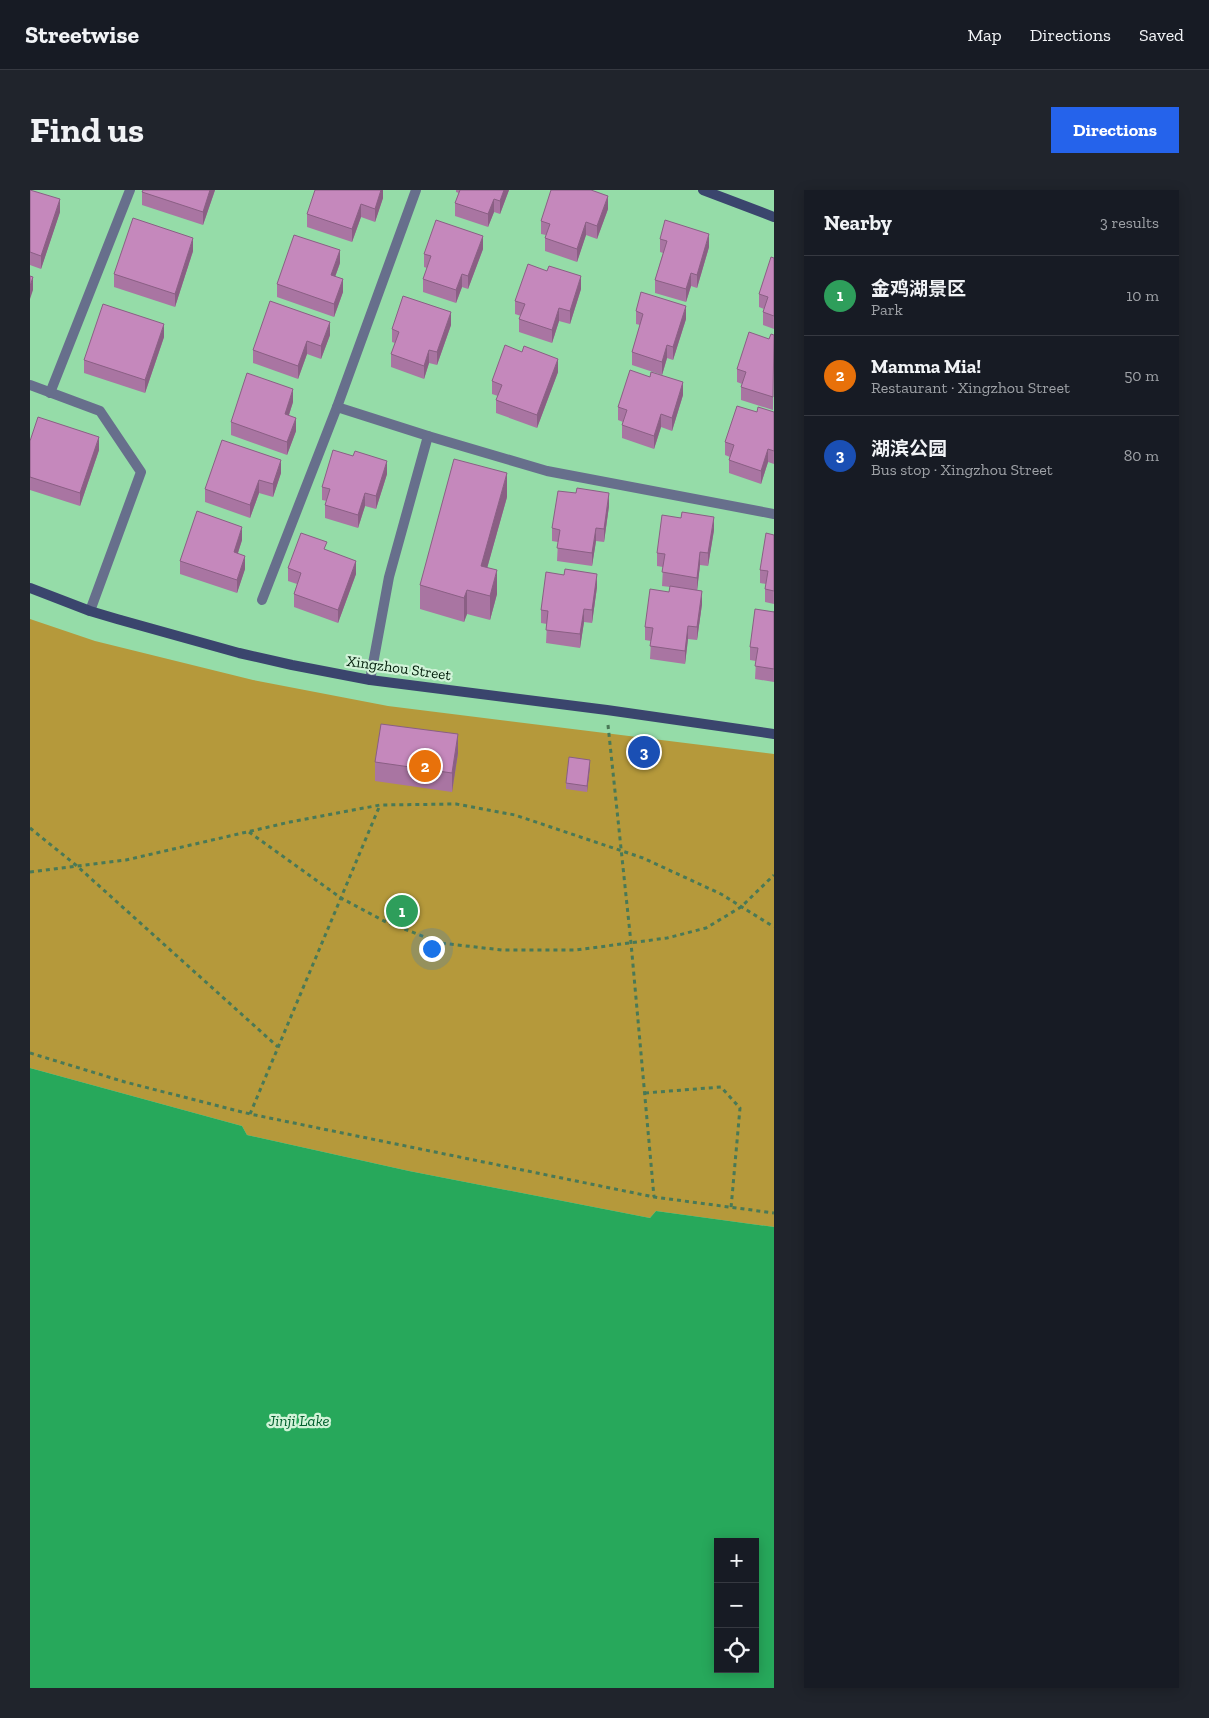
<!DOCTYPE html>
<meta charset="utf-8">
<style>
:root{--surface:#171b24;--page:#20242c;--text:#f1f3f6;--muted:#9ea1a6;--line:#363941;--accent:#2563eb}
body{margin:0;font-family:"Zilla Slab","Noto Sans SC",serif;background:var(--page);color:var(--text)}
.controls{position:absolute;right:15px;bottom:15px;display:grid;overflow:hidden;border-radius:0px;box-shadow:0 2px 12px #0003}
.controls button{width:45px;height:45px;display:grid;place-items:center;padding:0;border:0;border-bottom:1px solid var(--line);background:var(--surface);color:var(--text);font:25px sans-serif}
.you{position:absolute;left:401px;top:758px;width:18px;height:18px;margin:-12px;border:4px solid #fff;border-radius:50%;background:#1a73e8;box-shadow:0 0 0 8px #1a73e833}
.badge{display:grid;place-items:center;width:32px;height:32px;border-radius:50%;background:var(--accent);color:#fff;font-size:16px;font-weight:700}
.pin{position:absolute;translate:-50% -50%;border:2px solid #fff;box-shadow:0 1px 5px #0006}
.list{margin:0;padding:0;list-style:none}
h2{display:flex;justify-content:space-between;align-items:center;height:65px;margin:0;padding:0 20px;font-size:21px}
h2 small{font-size:16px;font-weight:400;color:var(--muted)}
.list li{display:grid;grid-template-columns:32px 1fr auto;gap:15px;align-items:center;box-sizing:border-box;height:80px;padding:0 20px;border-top:1px solid var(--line)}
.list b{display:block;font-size:19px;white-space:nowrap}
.list p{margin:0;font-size:16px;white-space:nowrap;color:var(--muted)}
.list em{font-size:16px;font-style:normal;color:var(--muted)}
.icon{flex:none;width:28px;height:28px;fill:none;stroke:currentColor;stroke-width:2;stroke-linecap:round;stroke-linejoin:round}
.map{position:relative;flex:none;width:744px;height:1498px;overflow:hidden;border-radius:0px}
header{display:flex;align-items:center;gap:30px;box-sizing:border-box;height:70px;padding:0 25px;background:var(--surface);border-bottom:1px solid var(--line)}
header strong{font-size:24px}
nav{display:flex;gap:28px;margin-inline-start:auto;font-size:18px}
.intro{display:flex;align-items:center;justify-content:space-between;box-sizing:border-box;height:120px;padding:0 30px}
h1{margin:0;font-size:35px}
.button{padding:12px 22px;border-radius:0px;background:var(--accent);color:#fff;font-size:18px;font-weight:700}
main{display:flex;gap:30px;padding:0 30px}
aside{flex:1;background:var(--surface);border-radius:0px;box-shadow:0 2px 12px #0003}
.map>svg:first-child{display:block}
</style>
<header>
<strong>Streetwise</strong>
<nav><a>Map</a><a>Directions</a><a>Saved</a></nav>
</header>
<div class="intro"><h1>Find us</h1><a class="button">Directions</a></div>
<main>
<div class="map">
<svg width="744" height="1498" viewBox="0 0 744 1498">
<rect width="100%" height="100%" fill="#95dca8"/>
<polygon fill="#b5993b" points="0,429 65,451 223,490 358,516 744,564 744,1037 626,1021 620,1028 379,981 217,945 212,936 0,878"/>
<path fill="#27a85b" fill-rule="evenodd" d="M0,878L212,936L217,945L379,981L620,1028L626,1021L744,1037V1498H0ZM688,1352H725V1479H688Z"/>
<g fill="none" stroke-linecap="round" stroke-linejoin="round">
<g stroke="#497956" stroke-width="3" stroke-dasharray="4 4" stroke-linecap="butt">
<polyline points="578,535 601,753 624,1007"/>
<polyline points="0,638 47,676 248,857"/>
<polyline points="219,642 311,708 354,731 410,753 472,760 546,760 637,748 676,738 711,717 744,685"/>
<polyline points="0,682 96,670 260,632 350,615 426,614 485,625 613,668 691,704 744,737"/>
<polyline points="0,863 95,892 220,924 624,1007 744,1023"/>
<polyline points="615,903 691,897 710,918 701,1018"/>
<polyline points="220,924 350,615"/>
</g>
<g stroke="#676f8c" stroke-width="10">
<polyline points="0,195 70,221 111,282 60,421"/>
<polyline points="20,203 100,0"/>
<polyline points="307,217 398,246 517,281 744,324"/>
<polyline points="232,410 307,217 386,0"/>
<polyline points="340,490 359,387 398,246"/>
</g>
<g stroke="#3a456d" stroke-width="10">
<polyline points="673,0 744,27"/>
<polyline points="0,398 60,421 87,429 209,463 262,475 340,490 577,520 744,544"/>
</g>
</g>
<g fill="#a975a2">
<polygon points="0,0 30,22 11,79 0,75"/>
<polygon points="113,0 185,0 173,35 112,15 112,2"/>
<polygon points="353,0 353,8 345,32 331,27 322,52 277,37 277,24"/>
<polygon points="426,0 479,0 470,24 464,22 458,37 425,26 425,13 429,3 426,2"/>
<polygon points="578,19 567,49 556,45 547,72 515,61 515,48 516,45 511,44 511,31"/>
<polygon points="630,49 679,57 667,98 661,96 656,112 625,103 625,90 633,63 630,62"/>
<polygon points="453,59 438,99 432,97 426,113 393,102 393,89 397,78 394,77 394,64"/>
<polygon points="163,61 145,117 84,97 84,84"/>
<polygon points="744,68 744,139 733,135 733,122 734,119 729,117 729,104"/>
<polygon points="310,73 305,87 313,102 304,127 247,107 247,94"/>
<polygon points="551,99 540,134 529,131 522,153 489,142 489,129 491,126 485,124 485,111"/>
<polygon points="606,121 656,129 643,170 637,168 632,185 602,175 602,162 610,135 606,134"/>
<polygon points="421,135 407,175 399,173 394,189 361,177 361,164 365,153 362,152 362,139"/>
<polygon points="300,145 291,169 277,164 268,189 223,173 223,160"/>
<polygon points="744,145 743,220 711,210 711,197 712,194 707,192 707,179"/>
<polygon points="134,147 115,203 54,183 54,170"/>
<polygon points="528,182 507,238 466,223 466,210 468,206 462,204 462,191"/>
<polygon points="653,205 642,241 631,237 624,259 592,248 592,235 593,232 588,230 588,217"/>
<polygon points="263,212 259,225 266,241 257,265 201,245 201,232"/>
<polygon points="727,222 744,222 744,274 738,272 731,294 699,283 699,270 700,267 695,265 695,252"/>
<polygon points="0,251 69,260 50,316 0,300"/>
<polygon points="251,283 243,307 229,303 220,328 175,312 175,299"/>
<polygon points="357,284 346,319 335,316 328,338 295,328 295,315 297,311 292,310 292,297"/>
<polygon points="477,307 457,378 467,404 460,430 437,424 434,432 390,419 390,395"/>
<polygon points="579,316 574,352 566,351 562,376 527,371 528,352 522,351 522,338"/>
<polygon points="684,340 678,376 670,375 667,400 672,414 667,450 658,449 655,474 620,469 621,451 615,450 615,437 639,402 640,397 632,396 633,377 627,376 627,363"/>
<polygon points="744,345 744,414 735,412 735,399 736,394 730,393 730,380"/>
<polygon points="212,350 208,363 215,379 207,403 150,384 150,371"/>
<polygon points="297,360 326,384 308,433 264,417 264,404 267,394 258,391 258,378"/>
<polygon points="534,385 567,397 562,433 554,432 550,458 516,453 517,434 511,433 511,420"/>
<polygon points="744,421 744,492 725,489 726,471 720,470 720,457 744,422"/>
<polygon points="428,563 422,602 345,591 345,572"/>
<polygon points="560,577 557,602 536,599 536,593"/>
</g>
<g fill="#8a5f84">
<polygon points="180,0 185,0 173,35 173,22"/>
<polygon points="351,0 353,0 353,8 345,32 345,19"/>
<polygon points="474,0 479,0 470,24 470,11"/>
<polygon points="578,6 578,19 567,49 567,36"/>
<polygon points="30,9 30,22 11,79 11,66"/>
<polygon points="464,9 464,22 458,37 458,24"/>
<polygon points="331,14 331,27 322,52 322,39"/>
<polygon points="556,32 556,45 547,72 547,59"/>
<polygon points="679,44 679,57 667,98 667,85"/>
<polygon points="453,46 453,59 438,99 438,86"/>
<polygon points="163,48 163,61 145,117 145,104"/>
<polygon points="310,60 310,73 301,98 301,85"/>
<polygon points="661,83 661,96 656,112 656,99"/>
<polygon points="432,84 432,97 426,113 426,100"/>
<polygon points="551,86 551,99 540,134 540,121"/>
<polygon points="3,87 3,100 0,109 0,96"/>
<polygon points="313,89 313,102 304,127 304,114"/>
<polygon points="656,116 656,129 643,170 643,157"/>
<polygon points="529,118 529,131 522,153 522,140"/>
<polygon points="421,122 421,135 407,175 407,162"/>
<polygon points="300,132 300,145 291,169 291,156"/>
<polygon points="134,134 134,147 115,203 115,190"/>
<polygon points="277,151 277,164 268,189 268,176"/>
<polygon points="637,155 637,168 632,185 632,172"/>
<polygon points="399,160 399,173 394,189 394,176"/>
<polygon points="528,169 528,182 507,238 507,225"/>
<polygon points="653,192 653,205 642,241 642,228"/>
<polygon points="263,199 263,212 255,237 255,224"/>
<polygon points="631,224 631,237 624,259 624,246"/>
<polygon points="266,228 266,241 257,265 257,252"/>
<polygon points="69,247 69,260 50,316 50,303"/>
<polygon points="738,259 738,272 731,294 731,281"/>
<polygon points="251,270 251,283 243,307 243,294"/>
<polygon points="357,271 357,284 346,319 346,306"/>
<polygon points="477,283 477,307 451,400 451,376"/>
<polygon points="229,290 229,303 220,328 220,315"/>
<polygon points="335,303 335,316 328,338 328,325"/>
<polygon points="579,303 579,316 574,352 574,339"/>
<polygon points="684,327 684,340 678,376 678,363"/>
<polygon points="212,337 212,350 204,375 204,362"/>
<polygon points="566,338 566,351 562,376 562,363"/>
<polygon points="670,362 670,375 667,401 667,388"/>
<polygon points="215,366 215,379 207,403 207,390"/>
<polygon points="326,371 326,384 308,433 308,420"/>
<polygon points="467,380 467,404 460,430 460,406"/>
<polygon points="567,384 567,397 562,433 562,420"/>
<polygon points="437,400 437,424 434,432 434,408"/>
<polygon points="672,401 672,414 667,450 667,437"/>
<polygon points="554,419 554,432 550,458 550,444"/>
<polygon points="658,436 658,449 655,474 655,461"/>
<polygon points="428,544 428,563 422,602 422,583"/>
<polygon points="560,570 560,577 557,602 557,596"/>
</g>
<g fill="#c588bc" stroke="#8a5f84">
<polygon points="0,0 30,9 11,66 0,62"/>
<polygon points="113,0 180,0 173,22 112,2"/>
<polygon points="285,0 351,0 345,19 331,14 322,39 277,24"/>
<polygon points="430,0 474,0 470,11 464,9 458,24 425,13"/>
<polygon points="521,0 561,0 578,6 567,36 556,32 547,59 515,48 520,34 511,31"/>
<polygon points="103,28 163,48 145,104 84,84"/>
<polygon points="406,30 453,46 438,86 432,84 426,100 393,89 401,66 394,64"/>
<polygon points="635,30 679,44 667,85 661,83 656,99 625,90 637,51 630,49"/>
<polygon points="264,45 310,60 301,85 313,89 304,114 247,94"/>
<polygon points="741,67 744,68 744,126 733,122 738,107 729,104"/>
<polygon points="498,74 517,81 519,76 551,86 540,121 529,118 522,140 489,129 495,114 485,111"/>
<polygon points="0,86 3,87 0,96"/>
<polygon points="611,102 656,116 643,157 637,155 632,172 602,162 613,124 606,121"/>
<polygon points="373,106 421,122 407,162 399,160 394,176 361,164 369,142 362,139"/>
<polygon points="240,111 300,132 291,156 277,151 268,176 223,160"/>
<polygon points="73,114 134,134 115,190 54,170"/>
<polygon points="719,142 739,149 741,144 744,145 743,207 711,197 716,182 707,179"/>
<polygon points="475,155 492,162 494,156 528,169 507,225 466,210 472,195 462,191"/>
<polygon points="600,180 620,187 621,182 653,192 642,228 631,224 624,246 592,235 597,220 588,217"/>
<polygon points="217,183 263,199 255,224 266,228 257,252 201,232"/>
<polygon points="707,216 727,222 728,217 744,222 744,261 738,259 731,281 699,270 704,255 695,252"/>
<polygon points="8,227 69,247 50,303 0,287 0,251"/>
<polygon points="192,250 251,270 243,294 229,290 220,315 175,299"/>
<polygon points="303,260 323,266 325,261 357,271 346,306 335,303 328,325 295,315 300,299 292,297"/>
<polygon points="424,269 477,283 451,376 467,380 460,406 437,400 434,408 390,395"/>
<polygon points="547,298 579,303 574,339 566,338 562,363 527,358 530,340 522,338 528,301 546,303"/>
<polygon points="167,321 212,337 204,362 215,366 207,390 150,371"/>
<polygon points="652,322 684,327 678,363 670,362 667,388 632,382 635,364 627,363 632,325 651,328"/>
<polygon points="271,343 297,352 294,359 326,371 308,420 264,404 271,383 258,378"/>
<polygon points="736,343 744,345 744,401 735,399 738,381 730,380"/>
<polygon points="535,379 567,384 562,420 554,419 550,444 516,440 518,421 511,420 516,382 534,385"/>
<polygon points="640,396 672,401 667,437 658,436 655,461 620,456 623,438 615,437 620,399 639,402"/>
<polygon points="725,419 744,422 744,421 744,479 725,476 728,458 720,457"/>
<polygon points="351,534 428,544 422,583 345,572"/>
<polygon points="539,567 560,570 557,596 536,593"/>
</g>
<g text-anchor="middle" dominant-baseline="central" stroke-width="4.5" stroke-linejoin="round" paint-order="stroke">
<g font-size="15" fill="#011c09" stroke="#d1f3d8">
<text transform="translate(369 478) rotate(8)">Xingzhou Street</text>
</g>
<g font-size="16" font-style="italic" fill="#02602e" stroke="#d1f3d8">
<text x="269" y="1230">Jinji Lake</text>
</g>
</g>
</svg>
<div class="controls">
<button>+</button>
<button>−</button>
<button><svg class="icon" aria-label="locate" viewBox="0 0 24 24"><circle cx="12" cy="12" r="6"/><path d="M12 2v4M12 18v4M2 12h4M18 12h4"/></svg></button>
</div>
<div class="you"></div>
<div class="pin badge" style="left:372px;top:721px;background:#2e9e5b">1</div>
<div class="pin badge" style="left:395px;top:576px;background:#e8710a">2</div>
<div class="pin badge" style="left:614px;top:562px;background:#1a4fb4">3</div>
</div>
<aside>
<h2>Nearby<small>3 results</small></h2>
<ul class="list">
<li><span class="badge" style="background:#2e9e5b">1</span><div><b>金鸡湖景区</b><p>Park</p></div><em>10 m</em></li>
<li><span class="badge" style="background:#e8710a">2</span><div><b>Mamma Mia!</b><p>Restaurant · Xingzhou Street</p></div><em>50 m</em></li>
<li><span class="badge" style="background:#1a4fb4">3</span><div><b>湖滨公园</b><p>Bus stop · Xingzhou Street</p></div><em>80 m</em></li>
</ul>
</aside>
</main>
